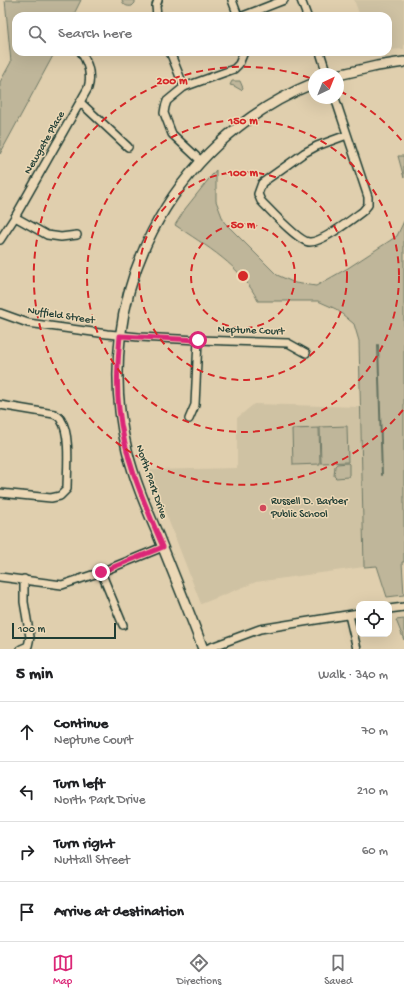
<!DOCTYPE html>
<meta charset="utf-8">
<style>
:root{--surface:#fff;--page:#f6f6f6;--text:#202124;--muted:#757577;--line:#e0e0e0;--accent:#db2777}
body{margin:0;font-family:"Gochi Hand",sans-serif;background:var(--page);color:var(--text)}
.controls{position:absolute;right:12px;bottom:12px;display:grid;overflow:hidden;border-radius:8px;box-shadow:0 4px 16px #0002}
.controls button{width:36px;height:36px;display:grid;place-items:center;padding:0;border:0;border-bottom:1px solid var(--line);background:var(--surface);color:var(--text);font:20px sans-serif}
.compass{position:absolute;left:308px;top:68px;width:36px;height:36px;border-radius:50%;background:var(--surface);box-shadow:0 4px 16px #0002;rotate:43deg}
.scale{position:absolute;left:12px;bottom:10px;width:104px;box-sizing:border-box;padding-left:4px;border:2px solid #1f3d34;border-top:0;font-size:11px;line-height:14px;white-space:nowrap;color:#1f3d34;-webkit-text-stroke:3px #ecd8b6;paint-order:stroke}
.stop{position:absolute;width:12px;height:12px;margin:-9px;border:3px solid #db2777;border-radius:50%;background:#fff}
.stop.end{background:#db2777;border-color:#fff;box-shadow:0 1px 4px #0008}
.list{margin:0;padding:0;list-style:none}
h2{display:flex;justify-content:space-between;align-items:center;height:52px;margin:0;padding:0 16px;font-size:17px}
h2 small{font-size:13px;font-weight:400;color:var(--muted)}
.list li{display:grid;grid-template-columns:26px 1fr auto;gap:12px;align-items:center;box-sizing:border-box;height:60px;padding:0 16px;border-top:1px solid var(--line)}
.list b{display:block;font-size:15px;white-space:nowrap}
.list p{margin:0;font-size:13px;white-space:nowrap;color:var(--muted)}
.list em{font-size:13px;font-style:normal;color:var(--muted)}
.icon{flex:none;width:22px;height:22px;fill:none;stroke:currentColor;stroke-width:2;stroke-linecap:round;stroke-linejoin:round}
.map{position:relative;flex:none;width:404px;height:649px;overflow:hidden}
.search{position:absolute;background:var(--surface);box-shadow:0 4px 16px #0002;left:12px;right:12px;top:12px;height:44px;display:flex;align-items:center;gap:10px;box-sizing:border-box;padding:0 14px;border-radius:12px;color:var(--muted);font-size:15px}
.sheet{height:292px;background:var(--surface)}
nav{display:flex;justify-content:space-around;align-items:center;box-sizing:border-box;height:56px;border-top:1px solid var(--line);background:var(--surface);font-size:11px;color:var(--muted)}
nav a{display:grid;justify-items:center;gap:2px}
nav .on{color:var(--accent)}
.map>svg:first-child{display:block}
</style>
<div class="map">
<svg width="404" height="649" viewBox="0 0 404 649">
<rect width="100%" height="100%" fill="#e0cfae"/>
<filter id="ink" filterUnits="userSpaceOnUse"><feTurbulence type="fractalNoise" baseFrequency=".025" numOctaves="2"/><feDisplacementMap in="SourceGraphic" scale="8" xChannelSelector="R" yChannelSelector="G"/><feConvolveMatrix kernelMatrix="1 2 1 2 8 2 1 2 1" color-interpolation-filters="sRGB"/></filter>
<g filter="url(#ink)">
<g fill="#cfc2a3">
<polygon points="354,0 404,0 404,49 388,50 388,16 360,16"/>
<polygon points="254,404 360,407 364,567 256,582 201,604 149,470 237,468 237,418"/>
</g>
<g fill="#bfb69a" stroke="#6f7a67">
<polygon points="5,0 81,0 73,16 16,16 16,52 55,52 0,154 0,82 11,62"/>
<path d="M122,0H135V3L132,6C127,7 123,5 122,0Z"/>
<polygon points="232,81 240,81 243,88 241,90 234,86 230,85"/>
<polygon points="398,156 404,156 404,178"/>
<path d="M216,170V201L224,222L277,275L295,283L316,286L348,268L397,236L404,221V562H402L404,595L387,597L377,566L364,567L359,341L354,324L336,309L318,301H258C242,266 206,246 175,225L185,209Z"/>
<polygon points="347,426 348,462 321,463 320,427"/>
<polygon points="319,428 320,464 293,465 292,429"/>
<polygon points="348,463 349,464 349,475 348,477 336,478 334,476 335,466 337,464"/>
<polygon points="404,619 404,640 396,620"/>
</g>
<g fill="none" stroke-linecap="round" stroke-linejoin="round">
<polyline stroke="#63715f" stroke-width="2" points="378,345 382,475"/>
<g stroke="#1f3d34" stroke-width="10">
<g id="minor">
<polyline points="232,0 238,16"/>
<polyline points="301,0 307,16"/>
<polyline points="157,16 156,6 158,0"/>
<polyline points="243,16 284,0"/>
<polyline points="170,52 184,87"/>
<polyline points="320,52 327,74"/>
<path d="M335,98L368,197V205L363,211C352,219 323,242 310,242C300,243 270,210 261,201L258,194L262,183L304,153L317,146L347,135"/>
<polyline points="81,103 128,147"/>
<polyline points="201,161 172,134 164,113 165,107 167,101 184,87 234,69 239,64 244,52"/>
<polyline points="15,217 47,235 61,237 77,235"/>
<path d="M0,240L15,217L88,88C92,75 88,63 81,52"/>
<polyline points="0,313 28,323 107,334 139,337 198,340 288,343 306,353"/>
<path d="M0,405L54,414C57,416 60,417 61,420C71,434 67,472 67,489L60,496L51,498L0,493"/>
<polyline points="189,419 195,405 198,340"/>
<polyline points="101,572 123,625"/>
<polyline points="0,577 62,585 101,572 163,547"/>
<polyline points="389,609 404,607"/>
<polyline points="349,615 357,649"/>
<polyline points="21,649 28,646 30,637 24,602 24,579"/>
<polyline points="206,649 260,629 359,613"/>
</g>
</g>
<g stroke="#1f3d34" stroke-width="12">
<g id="major">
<polyline points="338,75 377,66 404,62"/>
<path d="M203,649C189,611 173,573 158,535C146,507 134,479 127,450C90,298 169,142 314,83"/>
</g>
</g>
<use href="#minor" stroke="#ecd8b6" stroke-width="7"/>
<use href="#major" stroke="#ecd8b6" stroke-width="9"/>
</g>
</g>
<g fill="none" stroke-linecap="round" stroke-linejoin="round" filter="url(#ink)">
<path stroke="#db2777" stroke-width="5" d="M101,572L163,547C144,502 124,458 119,409C116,384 118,360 120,336L198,340"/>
</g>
<g fill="none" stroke="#d62828" stroke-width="2" stroke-dasharray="7 5">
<circle cx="243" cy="276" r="52"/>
<circle cx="243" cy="276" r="104"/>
<circle cx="243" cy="276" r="156"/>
<path d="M403 410A209 209 0 1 1 313 79M340 91A209 209 0 0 1 403 142"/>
</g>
<circle fill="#d1495b" stroke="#ecd8b6" stroke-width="1.5" cx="263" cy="508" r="4"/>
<g text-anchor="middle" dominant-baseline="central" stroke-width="3" stroke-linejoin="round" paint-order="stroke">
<g font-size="11" fill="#1f3d34" stroke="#ecd8b6">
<text transform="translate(45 143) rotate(-60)">Newgate Place</text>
<text transform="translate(61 316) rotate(9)">Nuffield Street</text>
<text transform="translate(251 331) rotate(2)">Neptune Court</text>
<text transform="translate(151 482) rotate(71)">North Park Drive</text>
</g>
<g font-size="11" fill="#1f3d34" stroke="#ecd8b6" text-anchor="start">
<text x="271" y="502">Russell D. Barber<tspan x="271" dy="13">Public School</tspan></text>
</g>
</g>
<circle cx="243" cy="276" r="6" fill="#d62828" stroke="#ecd8b6" stroke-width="2"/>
<g font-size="12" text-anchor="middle" font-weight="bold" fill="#d62828" stroke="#ecd8b6" stroke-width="3" stroke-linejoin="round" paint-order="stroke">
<text x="172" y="84">200 m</text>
<text x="243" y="124">150 m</text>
<text x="243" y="176">100 m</text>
<text x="243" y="228">50 m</text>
</g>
</svg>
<div class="controls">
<button><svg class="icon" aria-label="locate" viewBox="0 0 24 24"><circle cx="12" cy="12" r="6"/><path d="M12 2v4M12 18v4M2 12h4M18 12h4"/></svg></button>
</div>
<svg class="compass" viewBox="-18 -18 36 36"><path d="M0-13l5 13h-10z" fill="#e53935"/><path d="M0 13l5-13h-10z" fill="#757577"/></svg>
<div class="scale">100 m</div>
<div class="stop" style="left:198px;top:340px"></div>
<div class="stop end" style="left:101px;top:572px"></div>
<div class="search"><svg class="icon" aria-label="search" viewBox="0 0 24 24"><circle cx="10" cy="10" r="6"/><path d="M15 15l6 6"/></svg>Search here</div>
</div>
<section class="sheet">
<h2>5 min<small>Walk · 340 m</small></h2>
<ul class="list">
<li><svg class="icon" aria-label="ahead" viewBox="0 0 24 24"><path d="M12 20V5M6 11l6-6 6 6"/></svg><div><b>Continue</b><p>Neptune Court</p></div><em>70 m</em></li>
<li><svg class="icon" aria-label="left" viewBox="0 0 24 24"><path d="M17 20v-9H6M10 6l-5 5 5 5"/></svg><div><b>Turn left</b><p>North Park Drive</p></div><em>210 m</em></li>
<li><svg class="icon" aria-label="right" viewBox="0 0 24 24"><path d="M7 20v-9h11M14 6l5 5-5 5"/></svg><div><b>Turn right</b><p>Nuttall Street</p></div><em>60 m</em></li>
<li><svg class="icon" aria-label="arrive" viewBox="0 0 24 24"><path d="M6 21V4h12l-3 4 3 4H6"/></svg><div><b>Arrive at destination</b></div></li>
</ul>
</section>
<nav>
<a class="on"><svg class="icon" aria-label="map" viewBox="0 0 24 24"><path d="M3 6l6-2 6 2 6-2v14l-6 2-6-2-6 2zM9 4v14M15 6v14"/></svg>Map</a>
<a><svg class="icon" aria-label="directions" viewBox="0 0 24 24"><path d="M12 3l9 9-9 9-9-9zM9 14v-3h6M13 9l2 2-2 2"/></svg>Directions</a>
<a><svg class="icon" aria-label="saved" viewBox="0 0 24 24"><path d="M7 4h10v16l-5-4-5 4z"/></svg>Saved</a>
</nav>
